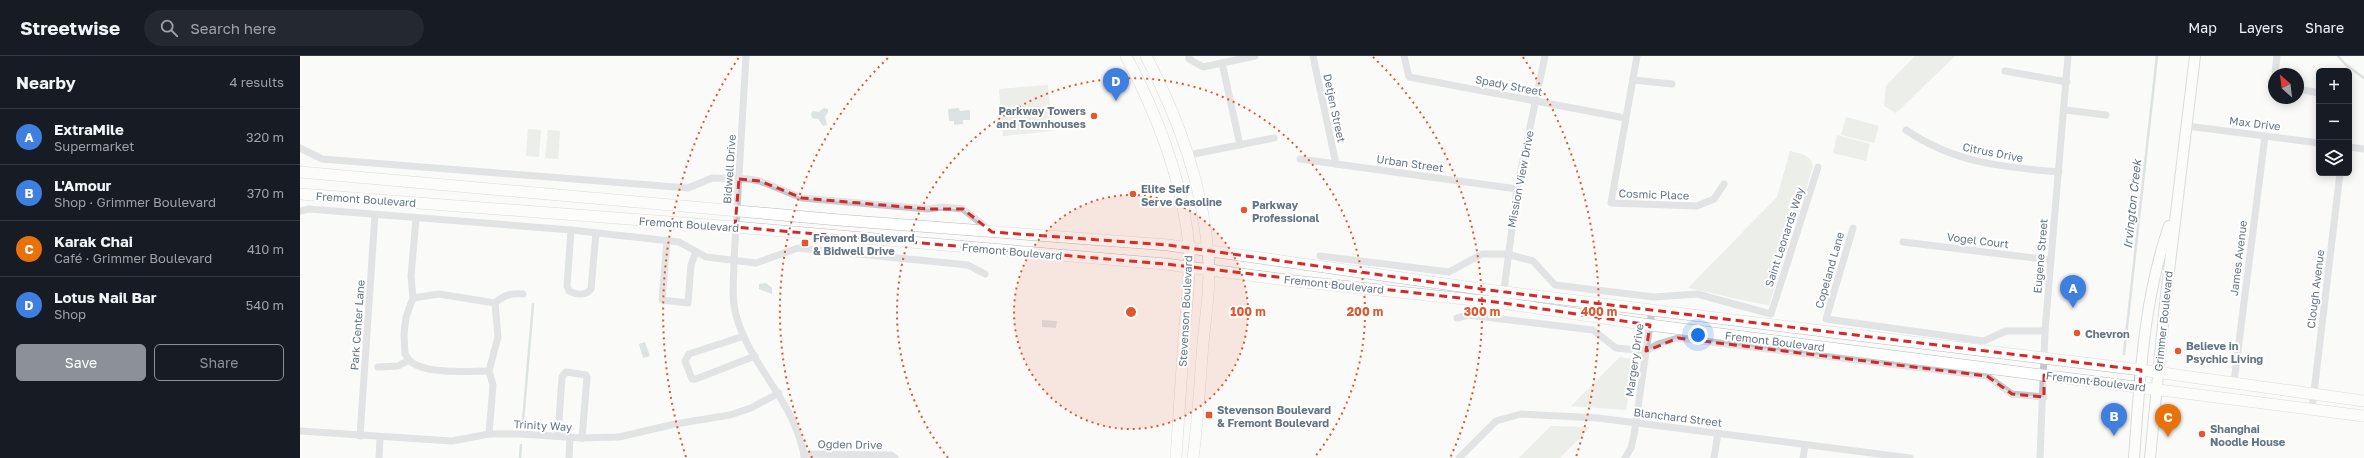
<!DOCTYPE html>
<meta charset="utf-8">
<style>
:root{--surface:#171b24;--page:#242831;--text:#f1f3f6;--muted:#9ea1a6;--line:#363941;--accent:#8c9099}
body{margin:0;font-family:"Golos Text",sans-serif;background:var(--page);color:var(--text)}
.controls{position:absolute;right:12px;top:12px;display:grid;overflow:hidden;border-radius:6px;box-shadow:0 2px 10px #0003}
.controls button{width:36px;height:36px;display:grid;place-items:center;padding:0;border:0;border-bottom:1px solid var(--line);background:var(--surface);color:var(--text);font:20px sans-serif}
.compass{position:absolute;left:1968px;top:12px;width:36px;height:36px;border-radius:50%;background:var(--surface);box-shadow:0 2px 10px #0003;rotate:332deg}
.you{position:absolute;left:1398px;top:279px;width:14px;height:14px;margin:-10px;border:3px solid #fff;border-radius:50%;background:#1a73e8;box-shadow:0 0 0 6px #1a73e833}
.badge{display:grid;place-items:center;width:26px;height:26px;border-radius:50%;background:var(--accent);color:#fff;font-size:13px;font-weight:700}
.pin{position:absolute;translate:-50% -33px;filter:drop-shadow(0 1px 2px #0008)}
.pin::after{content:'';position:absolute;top:21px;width:14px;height:12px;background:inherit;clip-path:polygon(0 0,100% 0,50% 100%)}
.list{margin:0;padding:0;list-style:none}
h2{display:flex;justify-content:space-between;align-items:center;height:52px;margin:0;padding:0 16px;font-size:17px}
h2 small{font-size:13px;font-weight:400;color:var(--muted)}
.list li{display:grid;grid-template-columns:26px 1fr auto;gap:12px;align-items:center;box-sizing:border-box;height:56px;padding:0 16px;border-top:1px solid var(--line)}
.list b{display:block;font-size:15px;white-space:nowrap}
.list p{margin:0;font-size:13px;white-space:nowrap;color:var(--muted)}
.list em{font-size:13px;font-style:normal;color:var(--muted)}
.actions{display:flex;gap:8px;padding:12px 16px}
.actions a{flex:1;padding:9px 0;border:1px solid var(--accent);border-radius:6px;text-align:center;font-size:14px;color:var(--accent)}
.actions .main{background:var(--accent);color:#fff}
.icon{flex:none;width:22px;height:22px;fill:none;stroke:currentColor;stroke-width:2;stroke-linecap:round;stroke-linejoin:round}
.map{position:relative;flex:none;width:2064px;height:402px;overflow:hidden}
header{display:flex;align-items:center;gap:24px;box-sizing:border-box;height:56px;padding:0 20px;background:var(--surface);border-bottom:1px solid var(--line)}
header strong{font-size:19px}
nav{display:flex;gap:22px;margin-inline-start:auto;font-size:14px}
.search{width:280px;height:36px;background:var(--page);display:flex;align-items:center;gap:10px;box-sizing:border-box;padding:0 14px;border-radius:22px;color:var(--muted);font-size:15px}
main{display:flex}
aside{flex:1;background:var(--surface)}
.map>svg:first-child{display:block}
</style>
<header>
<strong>Streetwise</strong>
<div class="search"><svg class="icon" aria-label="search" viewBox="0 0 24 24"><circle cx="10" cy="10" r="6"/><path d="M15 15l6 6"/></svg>Search here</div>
<nav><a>Map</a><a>Layers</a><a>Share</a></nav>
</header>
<main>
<aside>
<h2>Nearby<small>4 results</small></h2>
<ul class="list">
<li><span class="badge" style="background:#3f7fe0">A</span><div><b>ExtraMile</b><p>Supermarket</p></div><em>320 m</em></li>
<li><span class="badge" style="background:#3f7fe0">B</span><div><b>L'Amour</b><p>Shop · Grimmer Boulevard</p></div><em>370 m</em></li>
<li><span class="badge" style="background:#e8710a">C</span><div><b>Karak Chai</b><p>Café · Grimmer Boulevard</p></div><em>410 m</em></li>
<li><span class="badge" style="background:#3f7fe0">D</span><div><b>Lotus Nail Bar</b><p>Shop</p></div><em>540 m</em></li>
</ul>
<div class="actions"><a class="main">Save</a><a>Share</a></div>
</aside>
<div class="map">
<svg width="2064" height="402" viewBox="0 0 2064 402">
<rect width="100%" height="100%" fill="#fafaf8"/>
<g fill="#dadfd7">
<polygon points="1615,0 1655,0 1596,57 1584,50 1586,30"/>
<polygon points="748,29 752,75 703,80 699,33"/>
<polygon points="1546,61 1579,70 1574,87 1541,79"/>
<polygon points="228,73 241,74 239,101 226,100"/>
<polygon points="248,74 260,75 258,103 245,102"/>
<polygon points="1537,79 1570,88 1566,105 1533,97"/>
<path d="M1490,95C1501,98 1510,98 1513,110L1469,249C1441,245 1415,237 1388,232L1477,141Z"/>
<polygon points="1320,301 1331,303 1333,308 1326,354 1271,350"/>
<polygon points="1251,370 1289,371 1289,373 1260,402 1219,402"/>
</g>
<g fill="#bbc7cb">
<polygon points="524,52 528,53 528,56 525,61 527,69 523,70 518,63 512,62 511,58 513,55 519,56"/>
<polygon points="659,52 660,55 670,54 670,64 663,64 663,68 654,69 654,65 649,65 648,53"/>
<polygon points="466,227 472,232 472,238 459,233 459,228"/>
<polygon points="742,264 757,265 756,272 742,271"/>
<polygon points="345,286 350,300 343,302 339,288"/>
</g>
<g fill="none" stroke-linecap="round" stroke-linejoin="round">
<g stroke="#bbc7cb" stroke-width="2.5">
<polyline points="2038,0 2045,8 2064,22"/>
<polyline points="1824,298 1857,0"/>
<polyline points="223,365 233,248"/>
<polyline points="220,402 221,389"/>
</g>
<g stroke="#b3babf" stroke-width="12">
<g id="secondary">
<path d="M1834,402C1840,323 1843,245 1869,170"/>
<polyline points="1850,402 1865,248 1895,0"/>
</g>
</g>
<g stroke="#b5babe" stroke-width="12">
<g id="primary">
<path d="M826,0C855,54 878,114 887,174C893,215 885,255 883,296C881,331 878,367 876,402"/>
<path d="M846,0C878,61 902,127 908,196C911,226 906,257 903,287C900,325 898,364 893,402"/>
<polyline points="0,116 539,164 868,189 1188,234 1841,314 2064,345"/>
<polyline points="0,138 435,171 865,208 994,225 1203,247 1350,269 2064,360"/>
</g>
</g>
<g stroke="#c3c8cc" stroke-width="7">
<path d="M446,0L434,204C434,222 431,242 436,259C448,305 487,339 500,384C502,390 504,396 504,402"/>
<polyline points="889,0 889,3 903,11 955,0"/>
<polyline points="1013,0 1036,108"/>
<polyline points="1104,0 1109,21 1325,62"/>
<polyline points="1337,0 1311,147 1397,150 1414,143 1424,128"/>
<polyline points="922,7 940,89"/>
<polyline points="1705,15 1767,26"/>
<polyline points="1975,18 1977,0"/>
<polyline points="1333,24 1372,28"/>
<polyline points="1998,33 2019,37"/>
<polyline points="1765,54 1806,59"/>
<polyline points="1887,70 2019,87"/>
<path d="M1606,74C1654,107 1702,111 1759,116"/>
<polyline points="2049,91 2064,93"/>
<polyline points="0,92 22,103 388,132 412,122 448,123 460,125 502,142 628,153 643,151 663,153 691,175"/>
<polyline points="889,99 974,82"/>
<polyline points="1000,103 1217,133"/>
<polyline points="0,155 9,153 271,174 379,186 406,201 456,207 498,192 668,209 685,218"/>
<polyline points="1553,172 1526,263 1684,285 1706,275 1745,275"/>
<path d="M271,174L267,230L269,235C276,239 286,240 291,233L296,177"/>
<polyline points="367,185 362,244 388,247 391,209 396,196"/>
<polyline points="1603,186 1750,204"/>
<polyline points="1020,200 1149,216 1182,198 1207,198 1233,205 1255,229 1354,241 1397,238 1471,258 1518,111"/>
<polyline points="1204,234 1217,133 1245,0"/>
<path d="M113,242L139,238L195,247C204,239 211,237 223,238"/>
<polyline points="1157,262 1168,259 1293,274 1316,292 1346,295 1358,288 1378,282 1687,320 1712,338 1744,341"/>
<polyline points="444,280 389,298 385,305 392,323 396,323 455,300"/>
<polyline points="109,304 105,298 104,278 106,261 113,242 111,220 116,163"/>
<path d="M78,311L98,310L109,304C124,319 168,315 189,315"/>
<polyline points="1934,326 1965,80"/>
<polyline points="2012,353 2040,117"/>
<polyline points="0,375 152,385 189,378 220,378 282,382 319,381 375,368 430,359 451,352 479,337"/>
<polyline points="189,378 193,329 189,315 198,281 195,247"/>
<polyline points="258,379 262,321 266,316 286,319 287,321 282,382"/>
<polyline points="60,380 75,159"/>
<polyline points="504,398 591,399 595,402"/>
<polyline points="79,402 80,382"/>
<polyline points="269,402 270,381"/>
<polyline points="1159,402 1196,365 1221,358 1298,362 1610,402"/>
<polyline points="1325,402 1331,392 1334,379 1352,254"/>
<polyline points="1414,402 1418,377"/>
<polyline points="1503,402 1505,390"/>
<polyline points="1740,402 1745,275 1768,0"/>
</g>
<use href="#secondary" stroke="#fff" stroke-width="10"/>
<use href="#primary" stroke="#fff" stroke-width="11"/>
</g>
<path d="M0 0H2064V402H0ZM439,123L460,125L502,142L628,153H663L692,176L868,189L1188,234L1841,314L1840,330L1744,319V341L1712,338L1687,320L1378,282L1346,295L1350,269L1203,247L865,208L435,171Z" fill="#fafaf8" fill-opacity=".55" fill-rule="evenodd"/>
<path fill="none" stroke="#d62828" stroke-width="3" stroke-dasharray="8 5" stroke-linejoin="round" d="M439,123L460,125L502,142L628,153H663L692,176L868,189L1188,234L1841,314L1840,330L1744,319V341L1712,338L1687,320L1378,282L1346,295L1350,269L1203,247L865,208L435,171Z"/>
<circle cx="831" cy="256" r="117" fill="#e4572e" fill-opacity=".12"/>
<g fill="none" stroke="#e4572e" stroke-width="2" stroke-dasharray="2 4">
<circle cx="831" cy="256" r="117"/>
<path d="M648 402A234 234 0 1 1 1014 402"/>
<path d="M512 402A351 351 0 0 1 589 1M1073 1A351 351 0 0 1 1150 402"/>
<path d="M386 401A468 468 0 0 1 439 1M1223 1A468 468 0 0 1 1276 401"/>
</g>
<g fill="#e4572e" stroke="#fff" stroke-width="1.5">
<circle cx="794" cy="60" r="4"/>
<circle cx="833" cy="138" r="4"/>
<circle cx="944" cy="154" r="4"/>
<rect x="501" y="183" width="8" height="8" rx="2"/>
<circle cx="1777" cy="277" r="4"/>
<circle cx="1878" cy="295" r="4"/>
<rect x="905" y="355" width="8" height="8" rx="2"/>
<circle cx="1902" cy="378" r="4"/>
</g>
<g text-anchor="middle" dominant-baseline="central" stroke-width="4" stroke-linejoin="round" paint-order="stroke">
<g font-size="11" fill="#657683" stroke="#fff">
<text transform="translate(1209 29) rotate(11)">Spady Street</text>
<text transform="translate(1035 52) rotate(78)">Detjen Street</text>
<text transform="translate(1955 67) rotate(7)">Max Drive</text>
<text transform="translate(1693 96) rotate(11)">Citrus Drive</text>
<text transform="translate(1110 107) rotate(8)">Urban Street</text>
<text transform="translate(429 113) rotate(-86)">Bidwell Drive</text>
<text transform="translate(1220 123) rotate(-79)">Mission View Drive</text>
<text transform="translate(1354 138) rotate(2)">Cosmic Place</text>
<text transform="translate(66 143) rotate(4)">Fremont Boulevard</text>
<text transform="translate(389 168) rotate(4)">Fremont Boulevard</text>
<text transform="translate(1484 181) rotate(-72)">Saint Leonards Way</text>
<text transform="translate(1678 184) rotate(7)">Vogel Court</text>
<text transform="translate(712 195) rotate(5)">Fremont Boulevard</text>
<text transform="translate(1740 200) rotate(-85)">Eugene Street</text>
<text transform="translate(1938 202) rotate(-83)">James Avenue</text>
<text transform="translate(1529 214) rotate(-74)">Copeland Lane</text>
<text transform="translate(1034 228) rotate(6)">Fremont Boulevard</text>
<text transform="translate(2015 233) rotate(-83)">Clough Avenue</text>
<text transform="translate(885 255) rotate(-87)">Stevenson Boulevard</text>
<text transform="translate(1863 265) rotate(-84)">Grimmer Boulevard</text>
<text transform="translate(57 269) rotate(-86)">Park Center Lane</text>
<text transform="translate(1475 285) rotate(7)">Fremont Boulevard</text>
<text transform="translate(1334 304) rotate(-82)">Margery Drive</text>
<text transform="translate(1796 325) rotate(7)">Fremont Boulevard</text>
<text transform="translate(1378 361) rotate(7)">Blanchard Street</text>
<text transform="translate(243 369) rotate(3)">Trinity Way</text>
<text transform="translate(550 388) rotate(1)">Ogden Drive</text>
</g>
<g font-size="11" font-weight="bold" fill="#657683" stroke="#fff" text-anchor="start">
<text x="786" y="54" text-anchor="end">Parkway Towers<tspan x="786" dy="13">and Townhouses</tspan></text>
<text x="841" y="132">Elite Self<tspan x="841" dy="13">Serve Gasoline</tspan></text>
<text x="952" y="148">Parkway<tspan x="952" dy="13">Professional</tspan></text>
<text x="513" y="181">Fremont Boulevard<tspan x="513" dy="13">&amp; Bidwell Drive</tspan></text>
<text x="1785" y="277">Chevron</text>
<text x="1886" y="289">Believe in<tspan x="1886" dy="13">Psychic Living</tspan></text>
<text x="917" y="353">Stevenson Boulevard<tspan x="917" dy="13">&amp; Fremont Boulevard</tspan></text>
<text x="1910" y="372">Shanghai<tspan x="1910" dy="13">Noodle House</tspan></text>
</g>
<g font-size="12" font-style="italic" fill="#60757c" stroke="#fff">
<text transform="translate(1832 148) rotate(-84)">Irvington Creek</text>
</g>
</g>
<circle cx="831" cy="256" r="6" fill="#e4572e" stroke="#fff" stroke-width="2"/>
<g font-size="12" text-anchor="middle" font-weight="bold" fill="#e4572e" stroke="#fff" stroke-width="4" stroke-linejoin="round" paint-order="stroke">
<text x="948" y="260">100 m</text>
<text x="1065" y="260">200 m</text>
<text x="1182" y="260">300 m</text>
<text x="1299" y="260">400 m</text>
</g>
</svg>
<div class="controls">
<button>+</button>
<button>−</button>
<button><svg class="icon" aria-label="layers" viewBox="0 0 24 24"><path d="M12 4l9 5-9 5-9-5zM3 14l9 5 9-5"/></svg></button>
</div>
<svg class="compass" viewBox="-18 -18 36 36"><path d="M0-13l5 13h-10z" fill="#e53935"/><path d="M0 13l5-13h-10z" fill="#9ea1a6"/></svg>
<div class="you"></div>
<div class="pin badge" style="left:1773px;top:252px;background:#3f7fe0">A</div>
<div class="pin badge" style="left:1814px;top:380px;background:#3f7fe0">B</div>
<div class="pin badge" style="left:1868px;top:381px;background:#e8710a">C</div>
<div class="pin badge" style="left:816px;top:45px;background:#3f7fe0">D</div>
</div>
</main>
